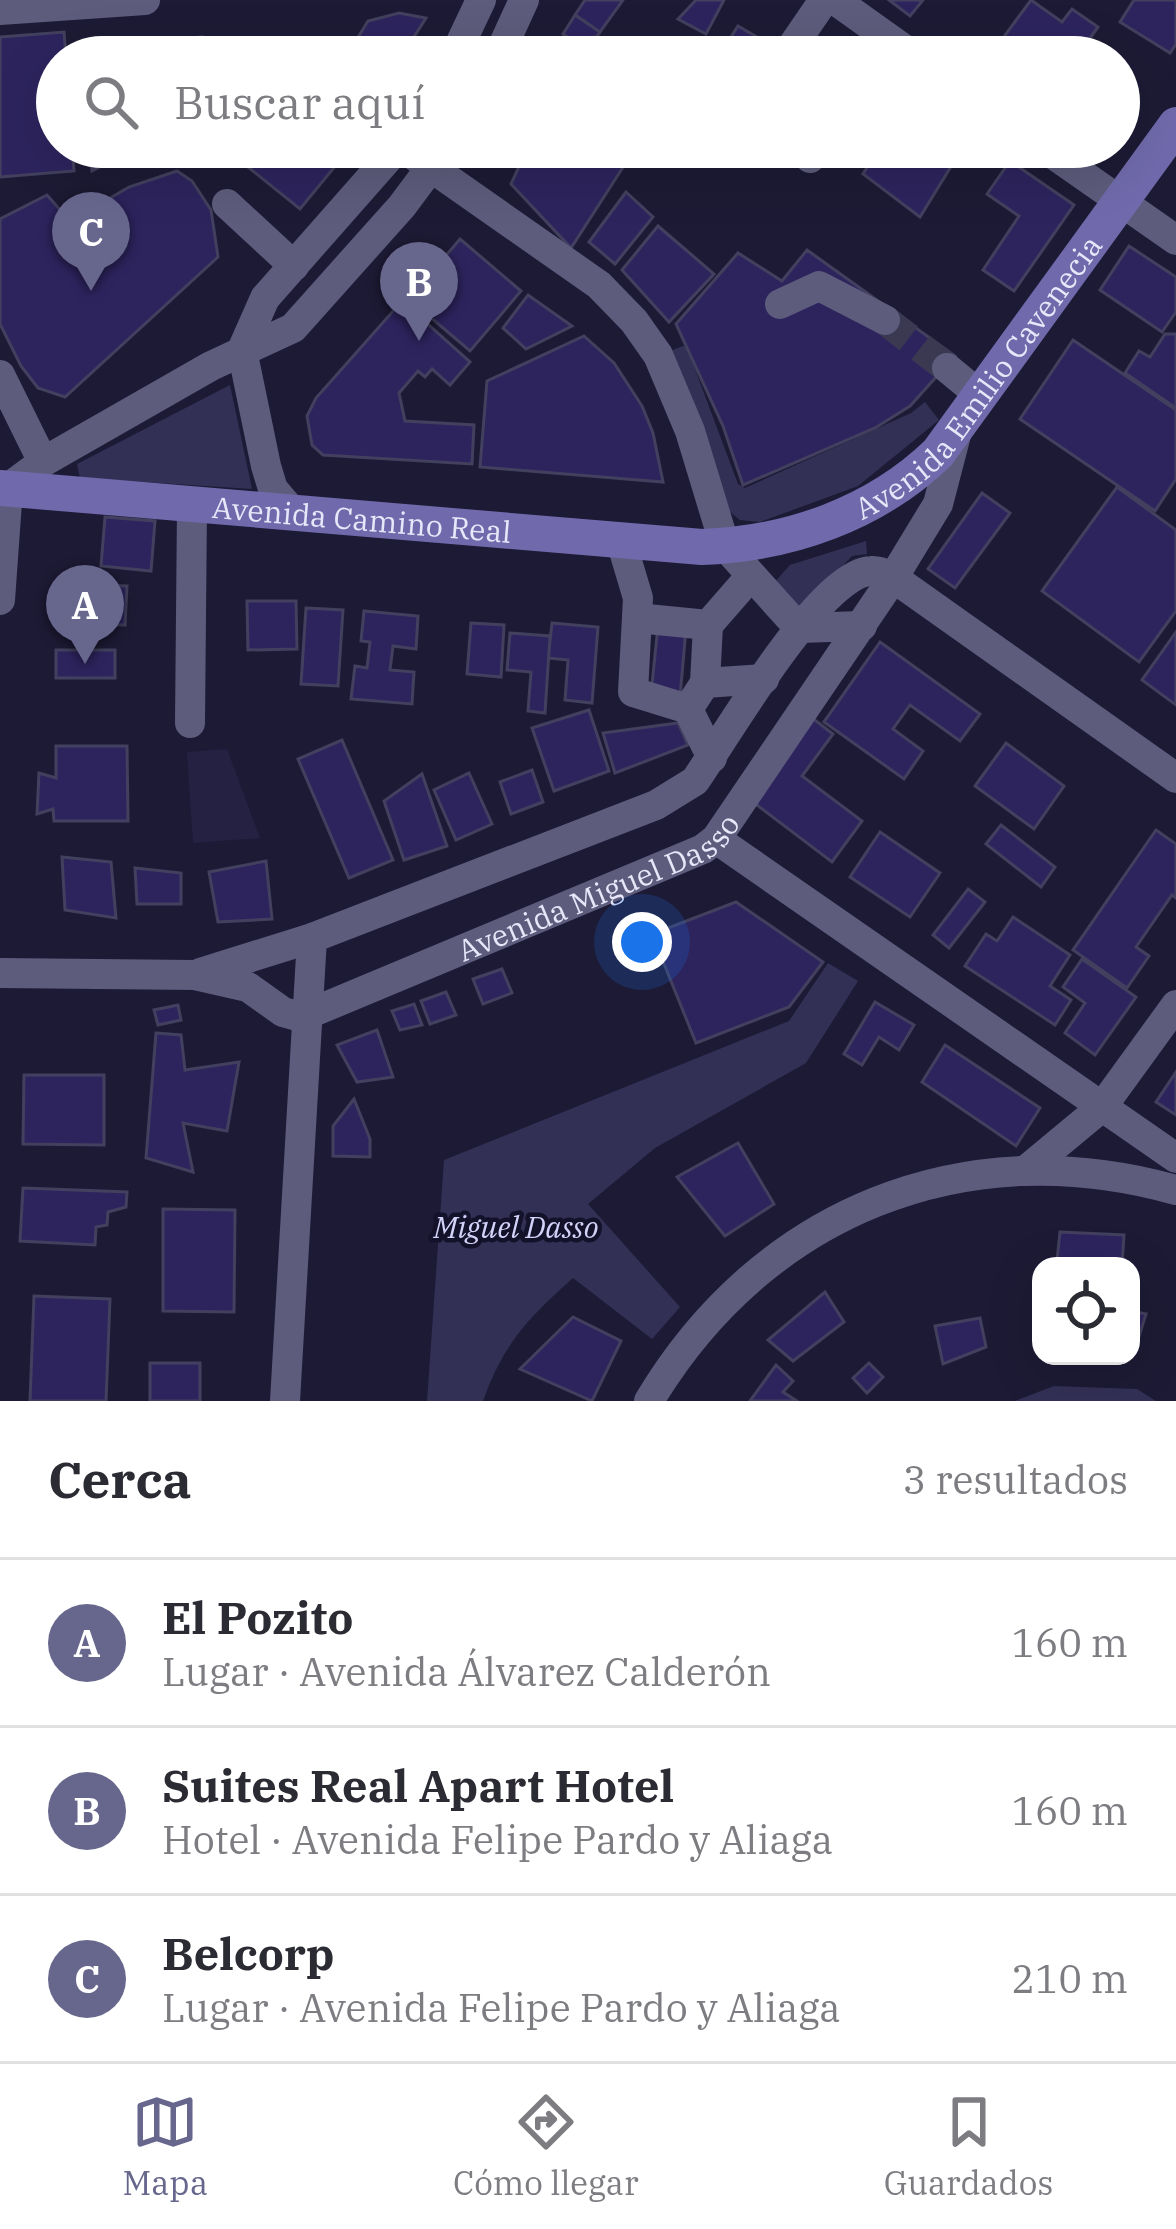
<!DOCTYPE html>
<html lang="es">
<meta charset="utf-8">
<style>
:root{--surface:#fff;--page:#f7f7f7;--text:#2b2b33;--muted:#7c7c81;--line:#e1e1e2;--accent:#67668d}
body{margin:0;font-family:"IBM Plex Serif",serif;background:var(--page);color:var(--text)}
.controls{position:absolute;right:36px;bottom:36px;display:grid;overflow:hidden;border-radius:24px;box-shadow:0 12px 48px #0002}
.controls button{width:108px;height:108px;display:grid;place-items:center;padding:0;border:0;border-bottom:3px solid var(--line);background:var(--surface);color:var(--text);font:60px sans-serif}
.you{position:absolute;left:642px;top:942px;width:42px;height:42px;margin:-30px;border:9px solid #fff;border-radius:50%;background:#1a73e8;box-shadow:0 0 0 18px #1a73e833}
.badge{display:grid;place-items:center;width:78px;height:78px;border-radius:50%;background:var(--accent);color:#fff;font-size:39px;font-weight:700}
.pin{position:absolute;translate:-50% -99px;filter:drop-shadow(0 3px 6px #0008)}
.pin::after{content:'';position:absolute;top:63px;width:42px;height:36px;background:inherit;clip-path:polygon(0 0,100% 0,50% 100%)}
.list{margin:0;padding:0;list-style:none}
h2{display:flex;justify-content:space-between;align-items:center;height:156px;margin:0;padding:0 48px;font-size:51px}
h2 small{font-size:39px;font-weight:400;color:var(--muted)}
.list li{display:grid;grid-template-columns:78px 1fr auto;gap:36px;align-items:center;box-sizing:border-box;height:168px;padding:0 48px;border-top:3px solid var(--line)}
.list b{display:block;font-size:45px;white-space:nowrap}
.list p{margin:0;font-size:39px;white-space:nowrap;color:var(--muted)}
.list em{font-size:39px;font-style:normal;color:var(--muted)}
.icon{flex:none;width:66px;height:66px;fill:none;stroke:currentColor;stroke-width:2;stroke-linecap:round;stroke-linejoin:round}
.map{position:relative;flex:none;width:1176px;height:1401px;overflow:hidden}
.search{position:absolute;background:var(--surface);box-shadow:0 12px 48px #0002;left:36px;right:36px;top:36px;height:132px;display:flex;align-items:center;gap:30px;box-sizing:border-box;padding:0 42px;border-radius:66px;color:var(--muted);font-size:45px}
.sheet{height:660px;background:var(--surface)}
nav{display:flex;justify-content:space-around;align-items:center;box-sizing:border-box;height:168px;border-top:3px solid var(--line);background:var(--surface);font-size:33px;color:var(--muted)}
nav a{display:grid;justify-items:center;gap:6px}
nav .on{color:var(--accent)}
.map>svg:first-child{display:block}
</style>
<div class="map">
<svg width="1176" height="1401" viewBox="0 0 1176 1401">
<rect width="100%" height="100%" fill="#1d1a35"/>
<polygon fill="#252142" points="227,749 260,838 193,843 187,752"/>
<g fill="#333056">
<polygon points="686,345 738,484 745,488 911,413 925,402 939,420 858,486 760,522 740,520 724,507 667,352"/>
<polygon points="230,385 252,489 80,478 77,464"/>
<polygon points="866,541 867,554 852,556 791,619 774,583 790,565"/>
<path d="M828,963L858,981L806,1063L655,1148L588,1204L680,1307L652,1339L573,1278C528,1318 504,1343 483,1401H427L444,1160L789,1021Z"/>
<polygon points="1054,1386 1137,1389 1156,1401 1015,1401"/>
</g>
<g fill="#2d245e" stroke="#42405e" stroke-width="3">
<polygon points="585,0 623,0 600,32 575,15"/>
<polygon points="696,0 724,0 706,34 678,19"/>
<polygon points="889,0 923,0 910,16"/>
<polygon points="1031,0 1062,22 1072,9 1098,27 1076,57 989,57"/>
<polygon points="1134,0 1176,0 1176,44 1170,53 1120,22"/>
<polygon points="399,13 426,18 401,57 346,57 368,21"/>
<polygon points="575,15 600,32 587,50 563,34"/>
<polygon points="738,26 771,45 762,57 720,54"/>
<polygon points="64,32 66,57 57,57 57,147 72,147 74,171 0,177 0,37"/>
<polygon points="202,37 203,57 146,57 145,42"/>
<polygon points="138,46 139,57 85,57 85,49"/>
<polygon points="90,147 138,147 92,171"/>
<polygon points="255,147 338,147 346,153 300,209 243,163"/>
<polygon points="528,147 636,147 571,248 511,184"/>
<polygon points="880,147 963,147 920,217 863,174"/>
<polygon points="1010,161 1074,205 1014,291 983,270 1019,216 987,194"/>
<polygon points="177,171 192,181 211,210 218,257 65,397 38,388 21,366 0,324 0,219 47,195 62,212 86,212 129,187"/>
<polygon points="626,192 653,217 615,264 589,242"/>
<polygon points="658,226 714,274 669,322 622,270"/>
<polygon points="460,239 521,291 470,351 409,299"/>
<polygon points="1129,246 1176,277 1176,312 1162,332 1100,290"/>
<polygon points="807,250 955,356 910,406 875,428 743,485 723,426 676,324 738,253 782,281"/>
<polygon points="528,295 572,326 526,349 503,328"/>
<polygon points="402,301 470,362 450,385 432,369 425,377 418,371 399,393 405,421 474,425 472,464 323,455 312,445 307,416 316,398"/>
<polygon points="1165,334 1176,334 1176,408 1125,373 1139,351 1150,357"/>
<polygon points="584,336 614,363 642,406 653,433 663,482 480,467 487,381"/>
<polygon points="1073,340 1176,410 1176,479 1155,511 1020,419"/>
<polygon points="1117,487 1176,530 1176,611 1139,662 1042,591"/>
<polygon points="982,493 1010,513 955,588 928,569"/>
<polygon points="105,517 155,521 151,571 101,566"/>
<polygon points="61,584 127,586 125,625 64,623"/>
<polygon points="247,601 296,601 297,649 248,650"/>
<polygon points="306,608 343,610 338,686 301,684"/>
<polygon points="364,611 418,616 416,649 393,646 390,670 414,672 412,704 351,699 355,666 367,668 370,642 361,641"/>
<polygon points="471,623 504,625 501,677 467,674"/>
<polygon points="552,623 598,627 592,703 565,700 568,660 548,658"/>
<polygon points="658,626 686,629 680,697 651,694"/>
<polygon points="1176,632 1176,705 1142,680"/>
<polygon points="510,633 550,636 545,713 528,711 531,672 507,670"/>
<polygon points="880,642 980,714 960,741 910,705 893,729 923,751 904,779 824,722"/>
<rect x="56" y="650" width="59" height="28"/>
<polygon points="589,710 609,771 554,791 532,728"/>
<polygon points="807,714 833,734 802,776 862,821 832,862 745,796"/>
<polygon points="678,723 688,745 615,773 603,733"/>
<polygon points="342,740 393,860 349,878 298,759"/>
<polygon points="1006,743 1064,786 1034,829 975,786"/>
<polygon points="56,746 127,746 128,821 54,821 53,809 37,814 39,773 56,778"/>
<polygon points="532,770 543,802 511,814 500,782"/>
<polygon points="469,773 492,824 456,840 434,790"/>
<polygon points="422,774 447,846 404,860 384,801"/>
<polygon points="1001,825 1055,867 1041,887 986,844"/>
<polygon points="1156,830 1176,844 1176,898 1172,895 1136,947 1149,956 1127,988 1073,950"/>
<polygon points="880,832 940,873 910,917 850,877"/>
<polygon points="62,857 111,862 116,918 65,910"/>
<polygon points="266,861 272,919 218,922 209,872"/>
<polygon points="135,868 181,873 181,904 137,904"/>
<polygon points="968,889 985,902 949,948 933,935"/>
<polygon points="736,902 823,962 789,1007 696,1043 652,934"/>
<polygon points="1013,917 1070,955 1050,986 1071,1000 1055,1025 965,966 986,934 997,941"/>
<polygon points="1082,959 1136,997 1095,1055 1065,1033 1085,1003 1063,987"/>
<polygon points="502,969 512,993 483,1004 473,979"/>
<polygon points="446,992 456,1015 430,1024 421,1001"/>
<polygon points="875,1002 914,1025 899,1050 879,1037 862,1065 844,1054"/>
<polygon points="414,1004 422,1025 400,1030 392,1011"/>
<polygon points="178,1005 181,1020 158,1025 154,1010"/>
<polygon points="377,1030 393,1077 357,1082 337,1045"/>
<polygon points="156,1033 181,1035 185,1070 239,1062 227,1131 183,1123 193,1172 146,1158"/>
<polygon points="945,1045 1040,1108 1016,1146 922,1082"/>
<polygon points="1176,1072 1176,1115 1156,1102"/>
<polygon points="24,1075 104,1075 104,1145 23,1144"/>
<polygon points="354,1099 370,1139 370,1157 333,1156 333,1126"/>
<polygon points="738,1143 774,1204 725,1236 677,1177"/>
<polygon points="23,1188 127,1192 126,1207 108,1212 107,1225 96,1227 95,1245 20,1241"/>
<polygon points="163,1209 235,1210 234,1312 163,1311"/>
<polygon points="1060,1232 1124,1235 1122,1266 1080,1266 1057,1260"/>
<polygon points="825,1292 844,1322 793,1361 768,1340"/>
<polygon points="34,1296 110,1299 106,1401 30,1401"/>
<polygon points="1131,1311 1146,1314 1134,1353 1131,1351"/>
<polygon points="573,1317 621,1341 592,1401 520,1369"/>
<polygon points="980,1318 986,1347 943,1364 935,1326"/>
<rect x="150" y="1363" width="50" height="38"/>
<polygon points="869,1363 883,1377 867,1393 853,1378"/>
<polygon points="776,1365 793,1381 783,1392 797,1401 750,1401"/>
</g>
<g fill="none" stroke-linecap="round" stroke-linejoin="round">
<polyline stroke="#3b3952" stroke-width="30" stroke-dasharray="30 15" stroke-linecap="butt" points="885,320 947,368"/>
<g stroke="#5d5c7c" stroke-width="30">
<polyline points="835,0 915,57"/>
<polyline points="0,10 145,0"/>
<polyline points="454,57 481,0"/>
<polyline points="498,57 524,0"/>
<polyline points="785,57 824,0"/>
<polyline points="402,147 599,285 634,321 658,355 690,431 725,546 799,628 862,626"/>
<polyline points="798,147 810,158"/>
<polyline points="1043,147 1176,240"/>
<polyline points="227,204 294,266"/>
<polyline points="780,304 819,286 885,320"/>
<polyline points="947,368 981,396"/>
<polyline points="0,375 43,462"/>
<polyline points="295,515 273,489 266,466 242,350 265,298 398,147"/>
<polyline points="621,541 638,598 633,692 688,709"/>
<polyline points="0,600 8,488 43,462 211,366 293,328 402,206 446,147"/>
<polyline points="637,618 708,625 749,578"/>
<polyline points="705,683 708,625"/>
<polyline points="190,723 192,507"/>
<polyline points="712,758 688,709 705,683 764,679"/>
<polyline points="716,839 1176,1158"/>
<path id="s1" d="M0,973L195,975L248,987L283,1012L301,1017L703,849L716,839L893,578L938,504L957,431"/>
<path d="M200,973L312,938L656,805L695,781C725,738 820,573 871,571C886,570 900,583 912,591L1176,778"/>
<polyline points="1025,1171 1102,1107 1176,1005"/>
<polyline points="285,1401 312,938"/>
<path d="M649,1401C762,1212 964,1130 1176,1190"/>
</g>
<path stroke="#706aac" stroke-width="36" id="s2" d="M0,488L702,547C789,544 875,514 938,453L1176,125"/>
</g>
<g text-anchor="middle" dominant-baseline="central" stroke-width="9" stroke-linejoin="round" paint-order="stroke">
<g font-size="30" fill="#e7e7f9" stroke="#14112a">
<text stroke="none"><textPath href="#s2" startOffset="1047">Avenida Emilio Cavenecia</textPath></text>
<text stroke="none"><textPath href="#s2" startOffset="363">Avenida Camino Real</textPath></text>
<text stroke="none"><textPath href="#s1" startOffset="636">Avenida Miguel Dasso</textPath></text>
</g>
<g font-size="30" font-style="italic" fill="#d3d2f8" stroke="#14112a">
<text x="516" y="1226">Miguel Dasso</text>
</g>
</g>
</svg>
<div class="controls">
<button><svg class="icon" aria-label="locate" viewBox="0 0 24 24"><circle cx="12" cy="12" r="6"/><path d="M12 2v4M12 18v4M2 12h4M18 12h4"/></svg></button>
</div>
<div class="you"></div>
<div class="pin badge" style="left:85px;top:664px">A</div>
<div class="pin badge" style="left:419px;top:341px">B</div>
<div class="pin badge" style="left:91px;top:291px">C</div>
<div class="search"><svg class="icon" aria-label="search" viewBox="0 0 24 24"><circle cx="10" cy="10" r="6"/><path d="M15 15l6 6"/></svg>Buscar aquí</div>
</div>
<section class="sheet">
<h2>Cerca<small>3 resultados</small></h2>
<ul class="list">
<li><span class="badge">A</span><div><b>El Pozito</b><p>Lugar · Avenida Álvarez Calderón</p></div><em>160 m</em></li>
<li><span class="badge">B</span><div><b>Suites Real Apart Hotel</b><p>Hotel · Avenida Felipe Pardo y Aliaga</p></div><em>160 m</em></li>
<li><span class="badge">C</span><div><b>Belcorp</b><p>Lugar · Avenida Felipe Pardo y Aliaga</p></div><em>210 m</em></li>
</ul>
</section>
<nav>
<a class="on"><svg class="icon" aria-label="map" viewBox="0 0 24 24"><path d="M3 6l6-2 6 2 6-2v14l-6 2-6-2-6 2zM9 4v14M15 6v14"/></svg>Mapa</a>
<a><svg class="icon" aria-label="directions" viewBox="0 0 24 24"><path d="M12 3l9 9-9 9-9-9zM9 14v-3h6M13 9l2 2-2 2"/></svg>Cómo llegar</a>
<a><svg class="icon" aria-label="saved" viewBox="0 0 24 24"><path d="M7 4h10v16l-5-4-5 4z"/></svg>Guardados</a>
</nav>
